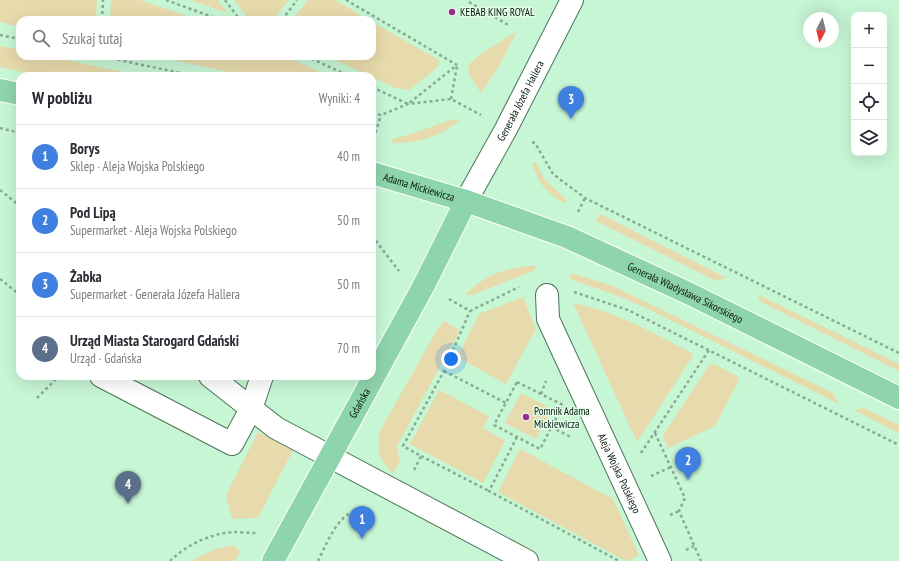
<!DOCTYPE html>
<html lang="pl">
<meta charset="utf-8">
<style>
:root{--surface:#fff;--page:#f7f7f7;--text:#2b2b33;--muted:#7c7c81;--line:#e1e1e2;--accent:#d93025}
body{margin:0;font-family:"PT Sans Narrow",sans-serif;background:var(--page);color:var(--text)}
.controls{position:absolute;right:12px;top:12px;display:grid;overflow:hidden;border-radius:8px;box-shadow:0 4px 16px #0002}
.controls button{width:36px;height:36px;display:grid;place-items:center;padding:0;border:0;border-bottom:1px solid var(--line);background:var(--surface);color:var(--text);font:20px sans-serif}
.compass{position:absolute;left:803px;top:12px;width:36px;height:36px;border-radius:50%;background:var(--surface);box-shadow:0 4px 16px #0002;rotate:187deg}
.you{position:absolute;left:451px;top:359px;width:14px;height:14px;margin:-10px;border:3px solid #fff;border-radius:50%;background:#1a73e8;box-shadow:0 0 0 6px #1a73e833}
.badge{display:grid;place-items:center;width:26px;height:26px;border-radius:50%;background:var(--accent);color:#fff;font-size:13px;font-weight:700}
.pin{position:absolute;translate:-50% -33px;filter:drop-shadow(0 1px 2px #0008)}
.pin::after{content:'';position:absolute;top:21px;width:14px;height:12px;background:inherit;clip-path:polygon(0 0,100% 0,50% 100%)}
.list{margin:0;padding:0;list-style:none}
h2{display:flex;justify-content:space-between;align-items:center;height:52px;margin:0;padding:0 16px;font-size:17px}
h2 small{font-size:13px;font-weight:400;color:var(--muted)}
.list li{display:grid;grid-template-columns:26px 1fr auto;gap:12px;align-items:center;box-sizing:border-box;height:64px;padding:0 16px;border-top:1px solid var(--line)}
.list b{display:block;font-size:15px;white-space:nowrap}
.list p{margin:0;font-size:13px;white-space:nowrap;color:var(--muted)}
.list em{font-size:13px;font-style:normal;color:var(--muted)}
.icon{flex:none;width:22px;height:22px;fill:none;stroke:currentColor;stroke-width:2;stroke-linecap:round;stroke-linejoin:round}
.map{position:relative;flex:none;width:899px;height:561px;overflow:hidden}
.search{position:absolute;background:var(--surface);box-shadow:0 4px 16px #0002;left:16px;top:16px;width:360px;height:44px;display:flex;align-items:center;gap:10px;box-sizing:border-box;padding:0 14px;border-radius:12px;color:var(--muted);font-size:15px}
.panel{position:absolute;background:var(--surface);box-shadow:0 4px 16px #0002;left:16px;top:72px;width:360px;height:308px;border-radius:12px}
.map>svg:first-child{display:block}
</style>
<div class="map">
<svg width="899" height="561" viewBox="0 0 899 561">
<rect width="100%" height="100%" fill="#c7f6d5"/>
<g fill="#e7daac">
<polygon points="0,0 97,0 96,20 20,20 20,27 0,22"/>
<polygon points="111,0 140,0 199,20 110,20"/>
<polygon points="190,0 218,0 228,13"/>
<polygon points="234,0 289,0 272,20 252,20 246,16"/>
<polygon points="308,0 335,0 369,20 292,20"/>
<polygon points="372,22 439,60 438,67 409,90 395,88 372,77 372,76 369,76 327,56 372,56"/>
<polygon points="517,31 498,68 481,93 470,76 468,65 481,54"/>
<polygon points="0,46 20,50 20,56 48,56 142,76 40,76 0,67"/>
<polygon points="154,56 285,56 329,76 248,76"/>
<path d="M452,119L459,121C437,138 419,143 391,143L393,139L417,132Z"/>
<path d="M532,162L536,163L545,180L565,198L566,204C547,194 538,183 532,162Z"/>
<polygon points="600,214 727,278 716,281 596,221"/>
<path d="M529,266H537L533,271L475,294L472,295H465C484,275 503,269 529,266Z"/>
<polygon points="571,273 613,286 833,393 839,404 644,307 618,296 570,279"/>
<polygon points="757,294 899,364 899,371 761,302"/>
<polygon points="523,297 536,329 506,384 457,357 479,314"/>
<path d="M573,303C616,311 655,334 694,354L637,442Z"/>
<path d="M444,321L460,330L397,446L400,462L393,473C378,460 377,449 380,431L437,330Z"/>
<polygon points="715,364 737,376 739,380 715,426 668,448 663,436 709,365"/>
<polygon points="439,390 489,416 483,428 505,441 483,483 410,444"/>
<polygon points="521,393 552,409 536,439 505,423"/>
<polygon points="864,408 899,425 899,433 854,410"/>
<polygon points="258,432 293,450 258,518 232,519 226,495"/>
<polygon points="520,449 613,499 639,555 629,561 626,561 498,492"/>
<polygon points="234,545 240,552 235,561 191,561 216,549"/>
</g>
<g fill="none" stroke-linecap="round" stroke-linejoin="round">
<g stroke="#4b7459" stroke-width="24">
<g id="minor">
<path id="s1" d="M466,201L506,129L572,0"/>
<path id="s2" d="M547,295L548,319L660,561"/>
<polyline points="101,376 232,444 251,409 262,376"/>
<polyline points="210,376 276,428 527,561"/>
</g>
</g>
<g stroke="#fff" stroke-width="24">
<g id="major">
<polyline points="0,90 20,94"/>
<path id="s3" d="M372,173L466,201L567,237L690,294L899,398"/>
<path id="s4" d="M273,561L424,285L466,201"/>
</g>
</g>
<g stroke="#87ab92" stroke-width="2.5" stroke-dasharray="3 3" stroke-linecap="butt">
<polyline points="166,0 221,20"/>
<polyline points="225,0 240,20"/>
<polyline points="346,0 457,65"/>
<polyline points="469,2 510,26"/>
<polyline points="102,20 103,0"/>
<polyline points="282,20 297,0"/>
<polyline points="0,35 20,39"/>
<polyline points="100,56 195,76"/>
<polyline points="306,56 349,76"/>
<polyline points="372,87 408,104 457,65"/>
<polyline points="451,99 457,66"/>
<polyline points="372,113 381,115 408,104 451,99 481,115"/>
<polyline points="0,128 20,133"/>
<polyline points="532,142 535,143 553,174 585,198 899,353"/>
<polyline points="372,144 381,115"/>
<polyline points="0,190 20,206"/>
<polyline points="578,212 585,198"/>
<polyline points="372,236 399,271"/>
<polyline points="0,279 20,295"/>
<polyline points="574,292 628,310 899,445"/>
<polyline points="449,299 470,311 519,287"/>
<polyline points="444,371 506,403"/>
<polygon points="517,382 563,405 540,449 494,425"/>
<polyline points="541,394 546,381"/>
<polyline points="37,398 59,376"/>
<polyline points="551,427 571,437"/>
<polyline points="655,433 685,498 679,511 701,561"/>
<polyline points="517,437 489,491 619,561"/>
<polyline points="641,453 709,350"/>
<polyline points="421,456 489,491"/>
<polyline points="414,470 421,456 403,446 444,371 470,311"/>
<polyline points="651,476 671,467"/>
<polyline points="670,515 679,511"/>
<polyline points="686,550 694,546"/>
<path d="M170,561C186,545 212,533 234,532C241,532 249,533 256,533"/>
<path d="M318,561C325,547 336,519 351,513C358,510 366,512 373,513"/>
</g>
<use href="#minor" stroke="#fff" stroke-width="22"/>
<use href="#major" stroke="#8ed4ac" stroke-width="22"/>
</g>
<g fill="#9c2d8c" stroke="#e2feea" stroke-width="1.5">
<circle cx="452" cy="12" r="4"/>
<circle cx="526" cy="417" r="4"/>
</g>
<g text-anchor="middle" dominant-baseline="central" stroke-width="3" stroke-linejoin="round" paint-order="stroke">
<g font-size="11" fill="#07180d" stroke="#e2feea" text-anchor="start">
<text x="460" y="12">KEBAB KING ROYAL</text>
<text x="534" y="411">Pomnik Adama<tspan x="534" dy="13">Mickiewicza</tspan></text>
</g>
<g font-size="11" fill="#07180d" stroke="#e2feea">
<text stroke="none"><textPath href="#s1" startOffset="114">Generała Józefa Hallera</textPath></text>
<text stroke="none"><textPath href="#s3" startOffset="49">Adama Mickiewicza</textPath></text>
<text stroke="none"><textPath href="#s3" startOffset="336">Generała Władysława Sikorskiego</textPath></text>
<text stroke="none"><textPath href="#s4" startOffset="180">Gdańska</textPath></text>
<text stroke="none"><textPath href="#s2" startOffset="194">Aleja Wojska Polskiego</textPath></text>
</g>
</g>
</svg>
<div class="controls">
<button>+</button>
<button>−</button>
<button><svg class="icon" aria-label="locate" viewBox="0 0 24 24"><circle cx="12" cy="12" r="6"/><path d="M12 2v4M12 18v4M2 12h4M18 12h4"/></svg></button>
<button><svg class="icon" aria-label="layers" viewBox="0 0 24 24"><path d="M12 4l9 5-9 5-9-5zM3 14l9 5 9-5"/></svg></button>
</div>
<svg class="compass" viewBox="-18 -18 36 36"><path d="M0-13l5 13h-10z" fill="#e53935"/><path d="M0 13l5-13h-10z" fill="#7c7c81"/></svg>
<div class="you"></div>
<div class="pin badge" style="left:362px;top:539px;background:#3f7fe0">1</div>
<div class="pin badge" style="left:688px;top:480px;background:#3f7fe0">2</div>
<div class="pin badge" style="left:571px;top:119px;background:#3f7fe0">3</div>
<div class="pin badge" style="left:128px;top:504px;background:#5c6f8a">4</div>
<div class="search"><svg class="icon" aria-label="search" viewBox="0 0 24 24"><circle cx="10" cy="10" r="6"/><path d="M15 15l6 6"/></svg>Szukaj tutaj</div>
<section class="panel">
<h2>W pobliżu<small>Wyniki: 4</small></h2>
<ul class="list">
<li><span class="badge" style="background:#3f7fe0">1</span><div><b>Borys</b><p>Sklep · Aleja Wojska Polskiego</p></div><em>40 m</em></li>
<li><span class="badge" style="background:#3f7fe0">2</span><div><b>Pod Lipą</b><p>Supermarket · Aleja Wojska Polskiego</p></div><em>50 m</em></li>
<li><span class="badge" style="background:#3f7fe0">3</span><div><b>Żabka</b><p>Supermarket · Generała Józefa Hallera</p></div><em>50 m</em></li>
<li><span class="badge" style="background:#5c6f8a">4</span><div><b>Urząd Miasta Starogard Gdański</b><p>Urząd · Gdańska</p></div><em>70 m</em></li>
</ul>
</section>
</div>
